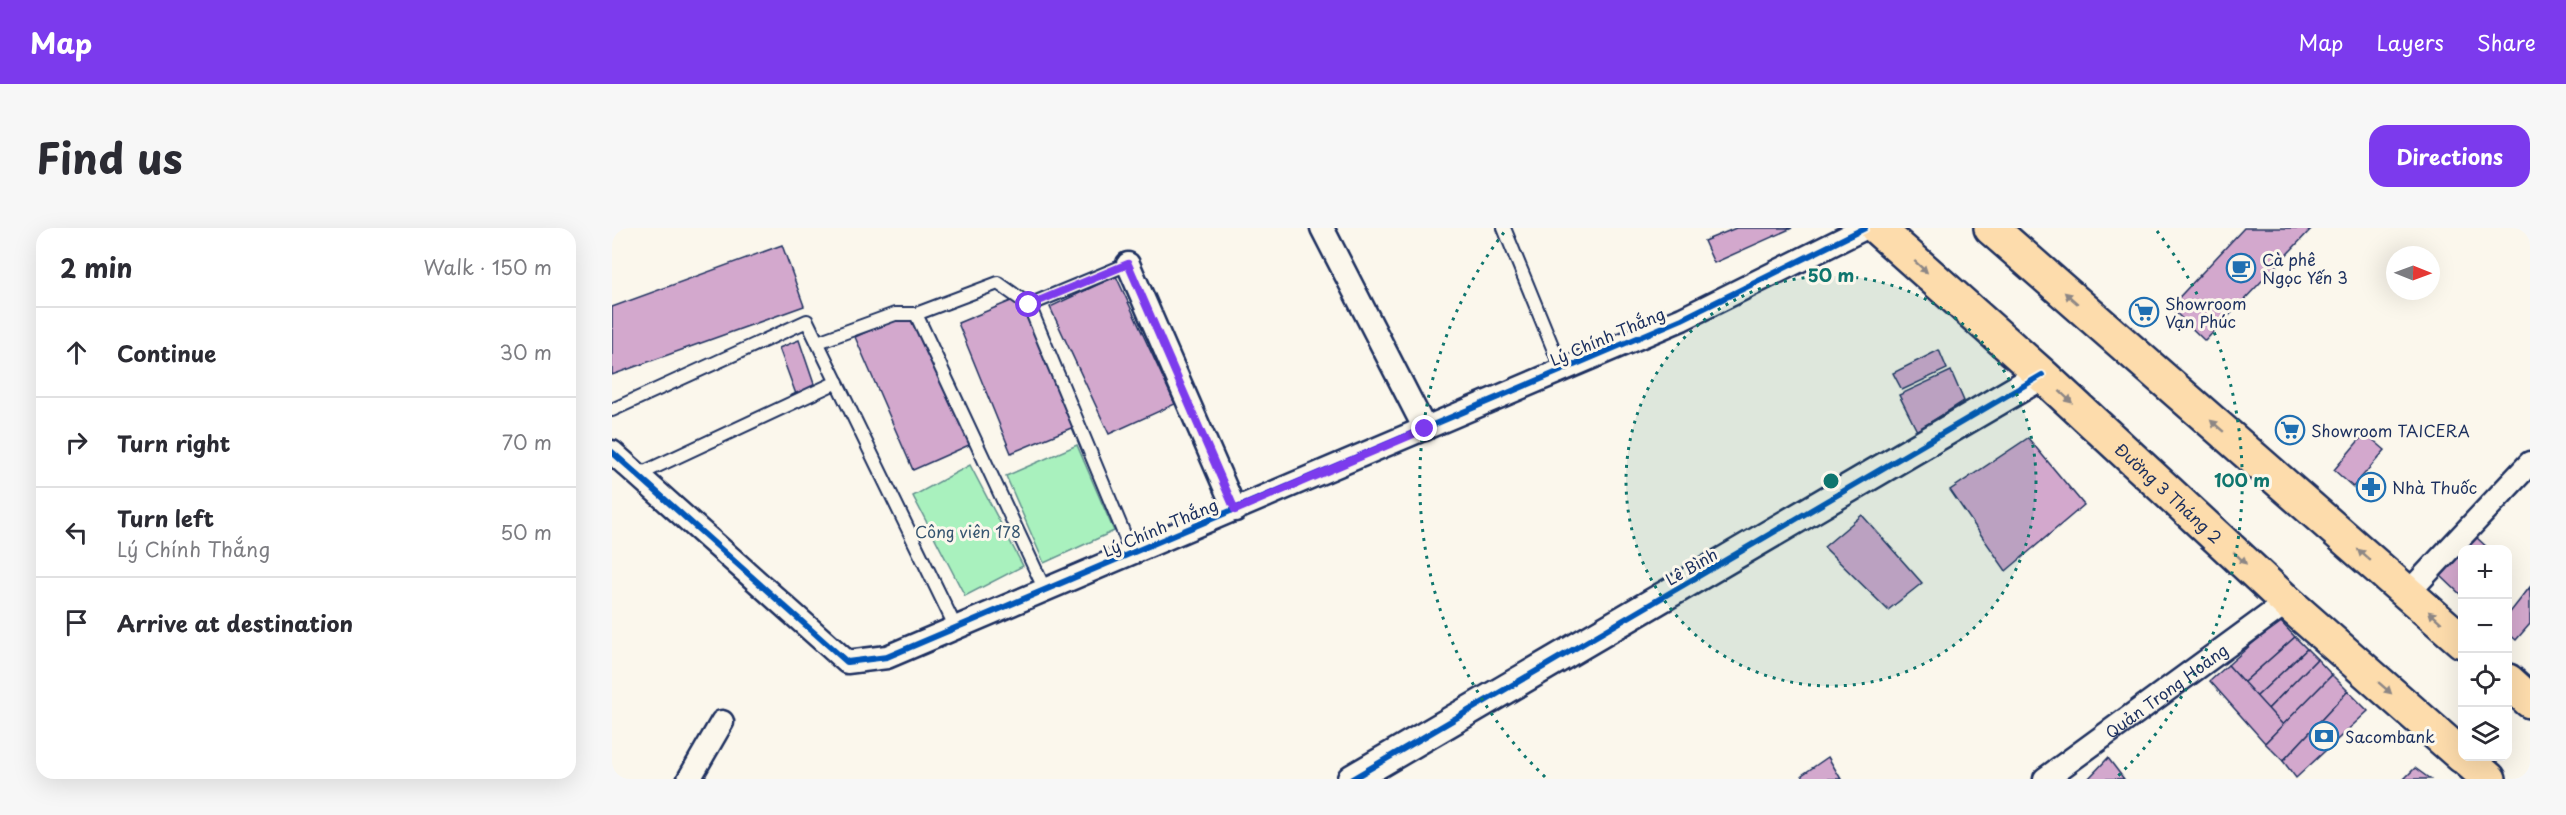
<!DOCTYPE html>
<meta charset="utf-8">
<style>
:root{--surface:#fff;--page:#f7f7f7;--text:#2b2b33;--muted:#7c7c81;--line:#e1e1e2;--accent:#7c3aed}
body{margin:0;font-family:"Playpen Sans",sans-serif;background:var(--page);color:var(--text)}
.controls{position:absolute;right:18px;bottom:18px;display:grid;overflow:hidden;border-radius:12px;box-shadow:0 6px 24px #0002}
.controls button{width:54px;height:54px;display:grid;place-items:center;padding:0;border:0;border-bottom:2px solid var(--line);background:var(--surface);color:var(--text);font:30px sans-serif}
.compass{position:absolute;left:1774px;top:18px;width:54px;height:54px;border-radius:50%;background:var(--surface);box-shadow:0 6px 24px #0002;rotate:91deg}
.stop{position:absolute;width:18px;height:18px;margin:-14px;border:4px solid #7c3aed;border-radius:50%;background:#fff}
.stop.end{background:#7c3aed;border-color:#fff;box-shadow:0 2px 6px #0008}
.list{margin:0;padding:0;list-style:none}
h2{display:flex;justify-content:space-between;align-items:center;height:78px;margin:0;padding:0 24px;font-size:26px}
h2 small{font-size:20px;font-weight:400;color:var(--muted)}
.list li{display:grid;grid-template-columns:39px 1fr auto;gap:18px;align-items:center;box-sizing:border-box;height:90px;padding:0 24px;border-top:2px solid var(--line)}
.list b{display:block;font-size:22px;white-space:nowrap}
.list p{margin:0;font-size:20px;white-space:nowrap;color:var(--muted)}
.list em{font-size:20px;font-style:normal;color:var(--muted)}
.icon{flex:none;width:33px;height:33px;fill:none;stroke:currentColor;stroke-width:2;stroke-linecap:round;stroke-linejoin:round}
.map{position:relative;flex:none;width:1918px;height:551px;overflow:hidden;border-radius:18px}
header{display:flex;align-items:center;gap:36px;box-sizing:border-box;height:84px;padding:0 30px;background:var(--accent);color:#fff}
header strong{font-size:28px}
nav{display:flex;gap:33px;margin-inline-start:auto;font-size:21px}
.intro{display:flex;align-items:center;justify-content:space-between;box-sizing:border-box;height:144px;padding:0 36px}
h1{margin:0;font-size:42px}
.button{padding:15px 27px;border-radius:18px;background:var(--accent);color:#fff;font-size:21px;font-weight:700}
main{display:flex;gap:36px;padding:0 36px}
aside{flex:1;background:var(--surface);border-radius:18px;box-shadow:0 6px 24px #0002}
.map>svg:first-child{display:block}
</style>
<header>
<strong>Map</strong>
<nav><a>Map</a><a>Layers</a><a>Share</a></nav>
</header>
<div class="intro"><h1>Find us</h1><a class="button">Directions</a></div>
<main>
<aside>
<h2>2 min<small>Walk · 150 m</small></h2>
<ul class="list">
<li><svg class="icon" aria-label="ahead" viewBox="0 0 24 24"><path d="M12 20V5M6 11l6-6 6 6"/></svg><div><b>Continue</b></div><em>30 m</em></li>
<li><svg class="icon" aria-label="right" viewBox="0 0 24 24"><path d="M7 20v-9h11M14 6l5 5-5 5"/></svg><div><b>Turn right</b></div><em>70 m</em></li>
<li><svg class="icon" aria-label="left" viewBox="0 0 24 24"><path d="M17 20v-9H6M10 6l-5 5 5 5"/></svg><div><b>Turn left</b><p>Lý Chính Thắng</p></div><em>50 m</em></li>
<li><svg class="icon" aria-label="arrive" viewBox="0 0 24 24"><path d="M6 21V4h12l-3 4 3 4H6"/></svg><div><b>Arrive at destination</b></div></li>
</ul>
</aside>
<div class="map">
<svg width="1918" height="551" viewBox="0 0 1918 551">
<rect width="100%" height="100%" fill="#fbf7ec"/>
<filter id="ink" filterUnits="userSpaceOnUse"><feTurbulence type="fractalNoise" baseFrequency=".0167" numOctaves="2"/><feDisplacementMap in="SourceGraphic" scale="12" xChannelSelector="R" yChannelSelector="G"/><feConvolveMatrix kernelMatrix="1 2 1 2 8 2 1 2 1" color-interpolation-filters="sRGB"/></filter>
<g filter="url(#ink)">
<g fill="#a9f1be" stroke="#62908e" stroke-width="1.5">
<polygon points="465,217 502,303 432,335 394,248"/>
<polygon points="358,237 411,338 353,368 301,268"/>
</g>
<g fill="#d3a8cd" stroke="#1b2f5e" stroke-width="1.5">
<polygon points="1124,0 1180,0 1102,35 1092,13"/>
<polygon points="1632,0 1700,0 1593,113 1558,79"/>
<polygon points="170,17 192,78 0,147 0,79"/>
<polygon points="504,48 563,176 497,206 438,79"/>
<polygon points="411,68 464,198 399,225 346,95"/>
<polygon points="308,80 366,213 301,242 243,109"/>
<polygon points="187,112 203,159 185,169 167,120"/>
<polygon points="1327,122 1335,141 1290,162 1281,145"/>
<polygon points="1339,143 1352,173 1305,203 1287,167"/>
<polygon points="1753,205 1773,222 1741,259 1722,242"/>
<polygon points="1416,210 1472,277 1394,343 1338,262"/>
<polygon points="1760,251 1768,258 1757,268 1750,261"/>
<polygon points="1250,287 1310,355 1276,382 1212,319"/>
<polygon points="1864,309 1878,322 1853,322"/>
<polygon points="1850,324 1850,363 1848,366 1829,348"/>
<polygon points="1918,359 1918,396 1904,412 1896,405 1896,387"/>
<polygon points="1667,392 1683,409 1631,455 1616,437"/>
<polygon points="1683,409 1695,421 1644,469 1631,455"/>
<polygon points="1695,421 1705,431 1655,482 1644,469"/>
<polygon points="1705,431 1720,447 1671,497 1655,482"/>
<polygon points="1616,437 1671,497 1653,515 1598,453"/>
<polygon points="1720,447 1736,463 1671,533 1653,515"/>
<polygon points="1736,463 1756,483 1684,550 1671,533"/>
<polygon points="1216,529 1229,551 1192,551 1190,547"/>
<polygon points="1496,530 1512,551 1476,551"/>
<polygon points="1803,540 1818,551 1792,551"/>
</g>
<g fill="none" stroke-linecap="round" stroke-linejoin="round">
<g stroke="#1b2f5e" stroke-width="16">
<g id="service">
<polyline points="892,0 950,142"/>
<polyline points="417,77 520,325"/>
<polyline points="304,86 433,362"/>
<polyline points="206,114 283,86 304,86 386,55 417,77 516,36"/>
<polyline points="0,182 195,93 344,400"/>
<polyline points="26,247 225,154"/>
</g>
</g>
<g stroke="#1b2f5e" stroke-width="27">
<g id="minor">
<polyline points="710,0 813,201"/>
<polyline points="516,36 623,282"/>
<polyline points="0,224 235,434 275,429 1070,91 1253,0"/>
<polyline points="1796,365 1918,235"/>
<polyline points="77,551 110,494"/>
<path id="s1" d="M1433,551L1675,374"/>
</g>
</g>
<g stroke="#1b2f5e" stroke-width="33">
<polyline id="tertiary" points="740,551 1430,147"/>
</g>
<g stroke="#1b2f5e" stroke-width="38">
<g id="trunk">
<path id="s2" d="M1265,0L1430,147L1675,374L1850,528"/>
<polyline points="1379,0 1850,413"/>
<polyline points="1896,453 1918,473"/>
<polyline points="1851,528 1877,551"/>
</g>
</g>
<use href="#service" stroke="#fbf7ec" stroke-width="12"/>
<use href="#minor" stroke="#fbf7ec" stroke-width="22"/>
<use href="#tertiary" stroke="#fbf7ec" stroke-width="28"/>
<use href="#trunk" stroke="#fddcac" stroke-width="33"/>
<g stroke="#fbf7ec" stroke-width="10">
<g id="cycleway">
<polyline points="0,224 235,434 275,429 1070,91 1253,0"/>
<polyline points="740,551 1430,147"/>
</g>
</g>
<use href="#cycleway" stroke="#0057b8" stroke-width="6"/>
</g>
<defs><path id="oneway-solid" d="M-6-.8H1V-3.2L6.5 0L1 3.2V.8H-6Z" transform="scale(1.5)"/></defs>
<g fill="#8c8685">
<use href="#oneway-solid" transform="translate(1309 39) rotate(42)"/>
<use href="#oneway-solid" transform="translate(1459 70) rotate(-139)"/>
<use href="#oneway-solid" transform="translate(1454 169) rotate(43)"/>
<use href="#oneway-solid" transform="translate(1605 198) rotate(-139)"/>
<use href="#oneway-solid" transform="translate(1752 327) rotate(-139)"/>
<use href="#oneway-solid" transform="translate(1628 330) rotate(43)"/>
<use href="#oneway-solid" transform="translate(1823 389) rotate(-138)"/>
<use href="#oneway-solid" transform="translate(1773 460) rotate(41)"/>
</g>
</g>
<g fill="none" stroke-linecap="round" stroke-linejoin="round" filter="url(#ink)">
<polyline stroke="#7c3aed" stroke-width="8" points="417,77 516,36 623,282 813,201"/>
</g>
<circle cx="1219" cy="253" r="205" fill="#0f766e" fill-opacity=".12"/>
<g fill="none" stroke="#0f766e" stroke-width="3" stroke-dasharray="3 6">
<circle cx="1219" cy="253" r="205"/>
<path d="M933 549A411 411 0 0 1 893 3M1545 3A411 411 0 0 1 1505 549"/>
</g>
<defs>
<g id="cafe-ring" transform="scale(1.5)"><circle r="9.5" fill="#fbf7ec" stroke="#1f6fb2" stroke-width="1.5"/><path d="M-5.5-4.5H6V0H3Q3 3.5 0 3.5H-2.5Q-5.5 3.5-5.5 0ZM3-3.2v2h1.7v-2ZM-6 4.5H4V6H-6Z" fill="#1f6fb2"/></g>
<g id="supermarket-ring" transform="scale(1.5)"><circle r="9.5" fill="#fbf7ec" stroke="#1f6fb2" stroke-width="1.5"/><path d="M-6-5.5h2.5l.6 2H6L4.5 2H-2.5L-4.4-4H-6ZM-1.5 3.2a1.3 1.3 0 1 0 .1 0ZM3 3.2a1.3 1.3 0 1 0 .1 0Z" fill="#1f6fb2"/></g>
<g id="pharmacy-ring" transform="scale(1.5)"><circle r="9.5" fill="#fbf7ec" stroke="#1f6fb2" stroke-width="1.5"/><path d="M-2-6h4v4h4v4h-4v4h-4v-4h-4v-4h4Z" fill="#1f6fb2"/></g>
<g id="bank-ring" transform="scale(1.5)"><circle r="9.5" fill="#fbf7ec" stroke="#1f6fb2" stroke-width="1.5"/><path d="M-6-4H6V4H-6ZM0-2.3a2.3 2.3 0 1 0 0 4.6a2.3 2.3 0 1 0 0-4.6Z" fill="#1f6fb2"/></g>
</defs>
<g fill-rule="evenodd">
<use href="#cafe-ring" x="1629" y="40"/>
<use href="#supermarket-ring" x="1532" y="84"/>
<use href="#supermarket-ring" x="1678" y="202"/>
<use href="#pharmacy-ring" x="1759" y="259"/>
<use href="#bank-ring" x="1712" y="508"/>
</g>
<g text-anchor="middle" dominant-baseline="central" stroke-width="6" stroke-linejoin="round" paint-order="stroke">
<g font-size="16" fill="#1b2f5e" stroke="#fbf7ec" text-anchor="start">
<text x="1650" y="31">Cà phê<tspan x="1650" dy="18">Ngọc Yến 3</tspan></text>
<text x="1553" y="75">Showroom<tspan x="1553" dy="18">Vạn Phúc</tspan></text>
<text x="1699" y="202">Showroom TAICERA</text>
<text x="1780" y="259">Nhà Thuốc</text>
<text x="1733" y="508">Sacombank</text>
</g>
<g font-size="16" fill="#1b2f5e" stroke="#fbf7ec">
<text transform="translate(995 108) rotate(-23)">Lý Chính Thắng</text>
<text stroke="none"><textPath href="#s2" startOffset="394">Đường 3 Tháng 2</textPath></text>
<text transform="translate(548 299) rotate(-23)">Lý Chính Thắng</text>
<text transform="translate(1079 338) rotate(-30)">Lê Bình</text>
<text stroke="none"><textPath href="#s1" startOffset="150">Quản Trọng Hoàng</textPath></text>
</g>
<g font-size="16" fill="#375671" stroke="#fbf7ec">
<text x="356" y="303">Công viên 178</text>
</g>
</g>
<circle cx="1219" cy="253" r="9" fill="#0f766e" stroke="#fbf7ec" stroke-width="3"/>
<g font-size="18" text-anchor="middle" font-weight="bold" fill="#0f766e" stroke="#fbf7ec" stroke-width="6" stroke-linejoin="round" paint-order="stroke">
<text x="1219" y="54">50 m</text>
<text x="1630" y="259">100 m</text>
</g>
</svg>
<div class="controls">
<button>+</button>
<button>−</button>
<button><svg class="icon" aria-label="locate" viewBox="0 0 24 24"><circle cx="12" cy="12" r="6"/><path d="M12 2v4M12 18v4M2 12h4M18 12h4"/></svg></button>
<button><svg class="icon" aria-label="layers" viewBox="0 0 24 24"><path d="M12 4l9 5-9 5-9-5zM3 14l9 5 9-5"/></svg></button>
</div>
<svg class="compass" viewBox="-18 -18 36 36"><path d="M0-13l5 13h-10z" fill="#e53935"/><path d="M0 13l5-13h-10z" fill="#7c7c81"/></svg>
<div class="stop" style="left:417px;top:77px"></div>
<div class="stop end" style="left:813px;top:201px"></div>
</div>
</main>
